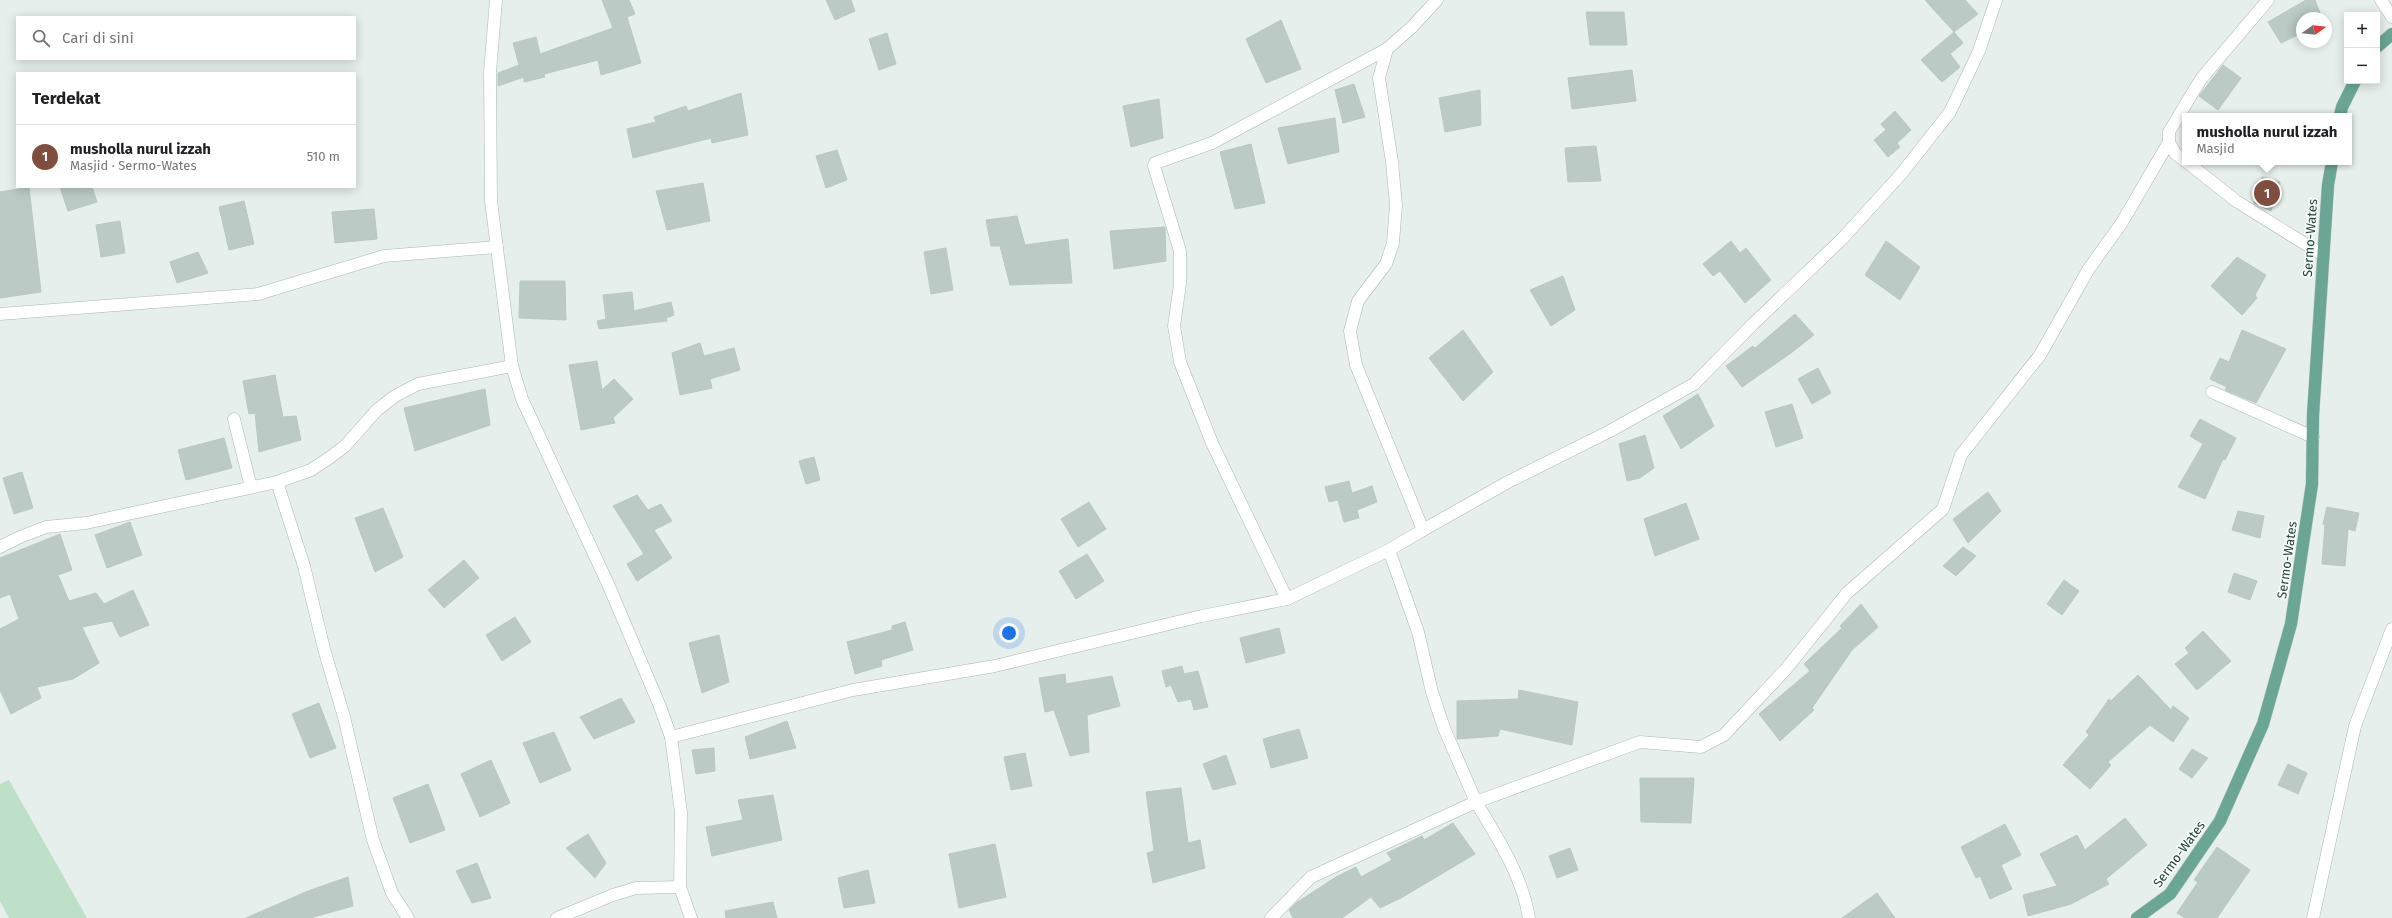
<!DOCTYPE html>
<html lang="id">
<meta charset="utf-8">
<style>
:root{--surface:#fff;--page:#f2f2f2;--text:#202124;--muted:#757577;--line:#e0e0e0;--accent:#7f4e3f}
body{margin:0;font-family:"Fira Sans",sans-serif;background:var(--page);color:var(--text)}
.controls{position:absolute;right:12px;top:12px;display:grid;overflow:hidden;border-radius:0px;box-shadow:0 2px 10px #0003}
.controls button{width:36px;height:36px;display:grid;place-items:center;padding:0;border:0;border-bottom:1px solid var(--line);background:var(--surface);color:var(--text);font:20px sans-serif}
.compass{position:absolute;left:2296px;top:12px;width:36px;height:36px;border-radius:50%;background:var(--surface);box-shadow:0 2px 10px #0003;rotate:75deg}
.you{position:absolute;left:1009px;top:633px;width:14px;height:14px;margin:-10px;border:3px solid #fff;border-radius:50%;background:#1a73e8;box-shadow:0 0 0 6px #1a73e833}
.badge{display:grid;place-items:center;width:26px;height:26px;border-radius:50%;background:var(--accent);color:#fff;font-size:13px;font-weight:700}
.pin{position:absolute;translate:-50% -50%;border:2px solid #fff;box-shadow:0 1px 4px #0006}
.popup{position:absolute;left:2182px;top:113px;width:170px;height:52px;box-sizing:border-box;display:grid;place-content:center;border-radius:0px;background:var(--surface);filter:drop-shadow(0 1px 3px #0005);font-size:13px;white-space:nowrap;color:var(--muted)}
.popup b{font-size:15px;color:var(--text)}
.popup::after{content:'';position:absolute;left:50%;top:100%;margin-left:-8px;border:8px solid transparent;border-top-color:var(--surface)}
.list{margin:0;padding:0;list-style:none}
h2{display:flex;justify-content:space-between;align-items:center;height:52px;margin:0;padding:0 16px;font-size:17px}
h2 small{font-size:13px;font-weight:400;color:var(--muted)}
.list li{display:grid;grid-template-columns:26px 1fr auto;gap:12px;align-items:center;box-sizing:border-box;height:64px;padding:0 16px;border-top:1px solid var(--line)}
.list b{display:block;font-size:15px;white-space:nowrap}
.list p{margin:0;font-size:13px;white-space:nowrap;color:var(--muted)}
.list em{font-size:13px;font-style:normal;color:var(--muted)}
.icon{flex:none;width:22px;height:22px;fill:none;stroke:currentColor;stroke-width:2;stroke-linecap:round;stroke-linejoin:round}
.map{position:relative;flex:none;width:2392px;height:918px;overflow:hidden}
.search{position:absolute;background:var(--surface);box-shadow:0 2px 10px #0003;left:16px;top:16px;width:340px;height:44px;display:flex;align-items:center;gap:10px;box-sizing:border-box;padding:0 14px;border-radius:0px;color:var(--muted);font-size:15px}
.panel{position:absolute;background:var(--surface);box-shadow:0 2px 10px #0003;left:16px;top:72px;width:340px;height:116px;border-radius:0px}
.map>svg:first-child{display:block}
</style>
<div class="map">
<svg width="2392" height="918" viewBox="0 0 2392 918">
<rect width="100%" height="100%" fill="#e6efeb"/>
<polygon fill="#bfe0c8" points="9,780 87,918 9,918 0,901 0,784"/>
<g fill="#bbcac4" stroke="#b8c9c2">
<polygon points="602,0 629,0 635,14 627,17 641,63 601,75 598,60 544,74 545,77 524,82 524,77 498,86 498,73 519,65 513,43 536,37 540,54 613,28"/>
<polygon points="826,0 851,0 855,11 835,20"/>
<polygon points="1925,0 1965,0 1978,14 1954,32"/>
<polygon points="2306,0 2315,0 2322,18 2302,18 2302,33 2281,43 2268,22"/>
<polygon points="1586,12 1624,12 1627,45 1590,45"/>
<polygon points="1281,20 1301,69 1266,83 1246,39"/>
<polygon points="1954,32 1963,43 1950,54 1960,67 1942,82 1921,60"/>
<polygon points="887,33 896,64 879,70 869,39"/>
<polygon points="2223,65 2241,78 2218,110 2199,96"/>
<polygon points="1632,70 1636,101 1572,109 1568,78"/>
<polygon points="1354,84 1365,117 1343,123 1335,90"/>
<polygon points="1480,90 1481,125 1445,132 1439,98"/>
<polygon points="741,93 748,135 712,143 711,138 633,158 627,129 656,122 654,117 686,106 688,111"/>
<polygon points="1159,99 1163,138 1131,147 1123,106"/>
<polygon points="1895,111 1911,130 1897,143 1900,147 1888,157 1874,140 1886,130 1881,124"/>
<polygon points="1335,118 1339,152 1288,164 1278,128"/>
<polygon points="1251,144 1265,203 1235,209 1220,152"/>
<polygon points="1596,146 1601,181 1568,182 1565,148"/>
<polygon points="837,150 847,180 826,188 816,156"/>
<polygon points="2262,177 2280,182 2271,211 2254,203"/>
<polygon points="703,183 710,221 667,230 656,191"/>
<polygon points="29,187 41,292 0,298 0,192"/>
<polygon points="60,187 92,187 97,202 68,211"/>
<polygon points="244,201 254,244 229,250 219,207"/>
<polygon points="374,209 377,239 335,243 332,212"/>
<polygon points="1017,216 1025,245 1068,239 1072,283 1010,285 1000,246 991,246 986,220"/>
<polygon points="120,221 125,253 101,257 96,225"/>
<polygon points="1165,227 1166,261 1114,269 1110,231"/>
<polygon points="1731,241 1740,253 1746,248 1771,280 1745,303 1720,271 1713,276 1703,264"/>
<polygon points="1886,241 1920,267 1900,300 1865,275"/>
<polygon points="946,248 953,290 931,294 924,252"/>
<polygon points="198,252 208,273 177,283 170,262"/>
<polygon points="2237,257 2266,275 2255,295 2257,298 2242,315 2211,286"/>
<polygon points="1563,276 1575,310 1551,326 1530,290"/>
<polygon points="520,281 565,281 566,320 519,318"/>
<polygon points="632,292 634,311 671,302 674,315 666,318 667,321 599,329 597,321 606,319 603,295"/>
<polygon points="1795,314 1814,335 1791,353 1742,387 1726,366 1753,346 1755,348"/>
<polygon points="1463,330 1493,372 1463,401 1429,358"/>
<polygon points="2242,330 2286,349 2256,403 2225,390 2227,387 2210,379 2220,358 2229,362"/>
<polygon points="700,343 704,356 734,348 740,370 710,379 712,388 680,395 672,353"/>
<polygon points="597,361 602,390 614,379 633,399 613,418 615,423 581,430 569,365"/>
<polygon points="1818,368 1831,393 1812,404 1798,379"/>
<polygon points="275,375 283,417 296,416 301,440 259,452 255,413 249,414 243,381"/>
<polygon points="485,389 490,425 415,451 404,408"/>
<polygon points="1698,394 1714,426 1681,449 1663,416"/>
<polygon points="1792,404 1803,438 1776,447 1765,412"/>
<polygon points="2200,419 2236,438 2225,460 2223,459 2205,499 2178,487 2203,444 2190,436"/>
<polygon points="1645,435 1654,468 1640,478 1627,481 1619,444"/>
<polygon points="224,438 232,468 186,480 178,450"/>
<polygon points="814,457 820,480 806,484 799,461"/>
<polygon points="22,472 33,508 14,514 3,478"/>
<polygon points="1349,481 1352,493 1372,486 1377,502 1357,510 1359,518 1344,522 1338,500 1329,502 1325,487"/>
<polygon points="1988,492 2001,511 1968,543 1953,519"/>
<polygon points="637,495 648,510 661,504 672,521 654,530 672,558 637,581 627,564 644,554 613,506"/>
<polygon points="1089,502 1106,529 1078,547 1061,519"/>
<polygon points="1686,503 1699,539 1655,556 1644,519"/>
<polygon points="2327,507 2359,513 2355,531 2348,529 2345,566 2322,564 2325,525 2323,524"/>
<polygon points="383,508 403,557 375,572 355,518"/>
<polygon points="2238,511 2264,516 2260,538 2232,530"/>
<polygon points="130,522 142,555 107,568 95,535"/>
<polygon points="60,534 72,570 58,575 69,601 96,593 104,604 133,590 149,625 120,637 112,621 82,627 99,663 73,679 37,687 41,698 11,714 0,690 0,629 19,619 10,594 0,598 0,558"/>
<polygon points="1963,547 1976,556 1956,576 1943,566"/>
<polygon points="1087,554 1104,581 1076,599 1059,571"/>
<polygon points="464,560 479,578 444,608 428,590"/>
<polygon points="2234,573 2257,581 2250,600 2228,592"/>
<polygon points="2064,580 2079,591 2062,615 2047,604"/>
<polygon points="1861,604 1878,627 1852,650 1812,708 1814,710 1780,741 1759,714 1810,671 1804,664 1842,628 1840,626"/>
<polygon points="515,617 531,642 502,661 486,635"/>
<polygon points="905,622 913,650 881,660 882,666 855,674 847,642 892,630 892,626"/>
<polygon points="1279,628 1285,653 1246,663 1240,638"/>
<polygon points="2203,631 2231,661 2197,690 2175,664 2189,653 2185,648"/>
<polygon points="719,635 729,682 702,693 689,643"/>
<polygon points="1182,666 1184,674 1198,671 1208,707 1194,710 1191,699 1178,702 1171,685 1166,687 1162,671"/>
<polygon points="1065,674 1066,684 1112,676 1120,706 1087,715 1089,752 1070,756 1054,710 1045,712 1039,678"/>
<polygon points="2138,675 2171,710 2173,706 2189,718 2173,742 2150,725 2108,762 2111,765 2090,789 2063,765 2089,735 2086,732 2109,699 2111,701"/>
<polygon points="1519,690 1578,702 1572,745 1500,729 1498,736 1457,739 1457,701 1518,699"/>
<polygon points="621,698 635,722 594,739 580,717"/>
<polygon points="319,703 336,748 310,758 292,714"/>
<polygon points="787,721 796,748 750,759 745,737"/>
<polygon points="1299,729 1308,758 1271,768 1263,739"/>
<polygon points="554,732 571,770 540,783 523,743"/>
<polygon points="714,748 715,771 696,774 692,750"/>
<polygon points="2192,749 2208,758 2192,778 2179,769"/>
<polygon points="1025,753 1032,786 1011,790 1004,757"/>
<polygon points="1226,755 1236,784 1213,790 1203,764"/>
<polygon points="491,760 510,803 480,817 461,774"/>
<polygon points="2288,764 2307,773 2298,794 2278,785"/>
<polygon points="1640,778 1694,778 1691,823 1641,822"/>
<polygon points="428,784 445,830 410,843 393,798"/>
<polygon points="1181,788 1188,843 1200,840 1205,868 1153,883 1147,853 1154,851 1146,792"/>
<polygon points="773,795 782,840 712,856 706,827 743,820 738,800"/>
<polygon points="2125,818 2147,845 2106,879 2109,884 2071,904 2028,916 2023,895 2057,886 2040,854 2077,835 2085,850"/>
<polygon points="1453,823 1475,854 1401,898 1380,908 1371,897 1342,918 1293,918 1289,910 1296,903 1336,877 1356,867 1361,877 1392,860 1387,853 1422,836 1424,840"/>
<polygon points="2005,824 2021,855 2001,865 2012,889 1990,899 1980,876 1976,878 1961,847"/>
<polygon points="588,834 606,863 595,878 566,848"/>
<polygon points="995,844 1006,897 959,908 949,854"/>
<polygon points="2217,847 2250,870 2217,918 2185,918 2177,913 2198,882 2194,880"/>
<polygon points="1570,848 1578,870 1557,878 1549,856"/>
<polygon points="477,863 491,898 472,903 456,871"/>
<polygon points="868,870 875,903 844,908 838,878"/>
<polygon points="348,877 353,906 310,918 246,918 308,891"/>
<polygon points="1877,893 1895,918 1842,918"/>
<polygon points="773,902 777,918 726,918 725,911"/>
</g>
<g fill="none" stroke-linecap="round" stroke-linejoin="round">
<g stroke="#a8b8b2" stroke-width="13">
<g id="minor">
<polyline points="496,0 490,72 491,201 512,366 522,399 608,584 659,704 671,737 681,812 680,887 691,918"/>
<polyline points="2381,0 2392,17"/>
<polyline points="2185,161 2175,153 2169,142 2169,132 2201,79 2268,0"/>
<polyline points="2187,162 2236,201 2323,255"/>
<polyline points="0,314 258,294 384,256 497,247"/>
<polyline points="2212,392 2313,437"/>
<polyline points="234,419 251,487"/>
<polyline points="277,482 304,566 324,649 344,717 373,840 392,893 408,918"/>
<polyline points="1423,530 1508,482 1610,431 1694,384 1753,324 1842,239 1902,173 1950,112 1979,51 1996,0"/>
<polyline points="0,547 20,537 46,527 86,523 277,482 311,470 329,458 345,446 377,410 395,396 418,384 512,366"/>
<polyline points="1389,550 1418,632 1432,692 1444,728 1476,802 1640,742 1701,747 1724,735 1786,669 1847,593 1943,509 1961,455 2040,355 2088,270 2121,224 2169,142"/>
<polyline points="1287,599 1212,443 1180,362 1174,326 1180,284 1180,251 1154,166 1155,163 1212,143 1387,49"/>
<polyline points="671,737 853,690 995,666 1202,616 1287,599 1389,550 1423,530 1356,365 1350,331 1358,301 1386,264 1393,243 1396,205 1392,162 1379,78 1387,49 1412,27 1437,0"/>
<polyline points="557,918 613,895 636,888 680,887"/>
<path d="M1271,918L1311,877L1476,802C1498,839 1522,875 1529,918"/>
<polyline points="2313,918 2355,726 2392,629"/>
</g>
</g>
<g stroke="#c2cac8" stroke-width="13">
<g id="major">
<polyline points="2377,47 2392,34"/>
<polyline points="2340,116 2342,107 2355,81"/>
<polyline points="2137,918 2170,894 2220,821 2263,724 2291,624 2312,484 2313,415 2328,185 2332,162"/>
</g>
</g>
<use href="#minor" stroke="#fff" stroke-width="12"/>
<use href="#major" stroke="#6aa596" stroke-width="12"/>
</g>
<g text-anchor="middle" dominant-baseline="central" stroke-width="3.5" stroke-linejoin="round" paint-order="stroke">
<g font-size="13" fill="#24423a" stroke="#f7fbf9">
<text transform="translate(2310 238) rotate(-86)">Sermo-Wates</text>
<text transform="translate(2287 560) rotate(-82)">Sermo-Wates</text>
<text transform="translate(2179 854) rotate(-54)">Sermo-Wates</text>
</g>
</g>
</svg>
<div class="controls">
<button>+</button>
<button>−</button>
</div>
<svg class="compass" viewBox="-18 -18 36 36"><path d="M0-13l5 13h-10z" fill="#e53935"/><path d="M0 13l5-13h-10z" fill="#757577"/></svg>
<div class="you"></div>
<div class="pin badge" style="left:2267px;top:193px">1</div>
<div class="popup"><b>musholla nurul izzah</b>Masjid</div>
<div class="search"><svg class="icon" aria-label="search" viewBox="0 0 24 24"><circle cx="10" cy="10" r="6"/><path d="M15 15l6 6"/></svg>Cari di sini</div>
<section class="panel">
<h2>Terdekat<small></small></h2>
<ul class="list">
<li><span class="badge">1</span><div><b>musholla nurul izzah</b><p>Masjid · Sermo-Wates</p></div><em>510 m</em></li>
</ul>
</section>
</div>
